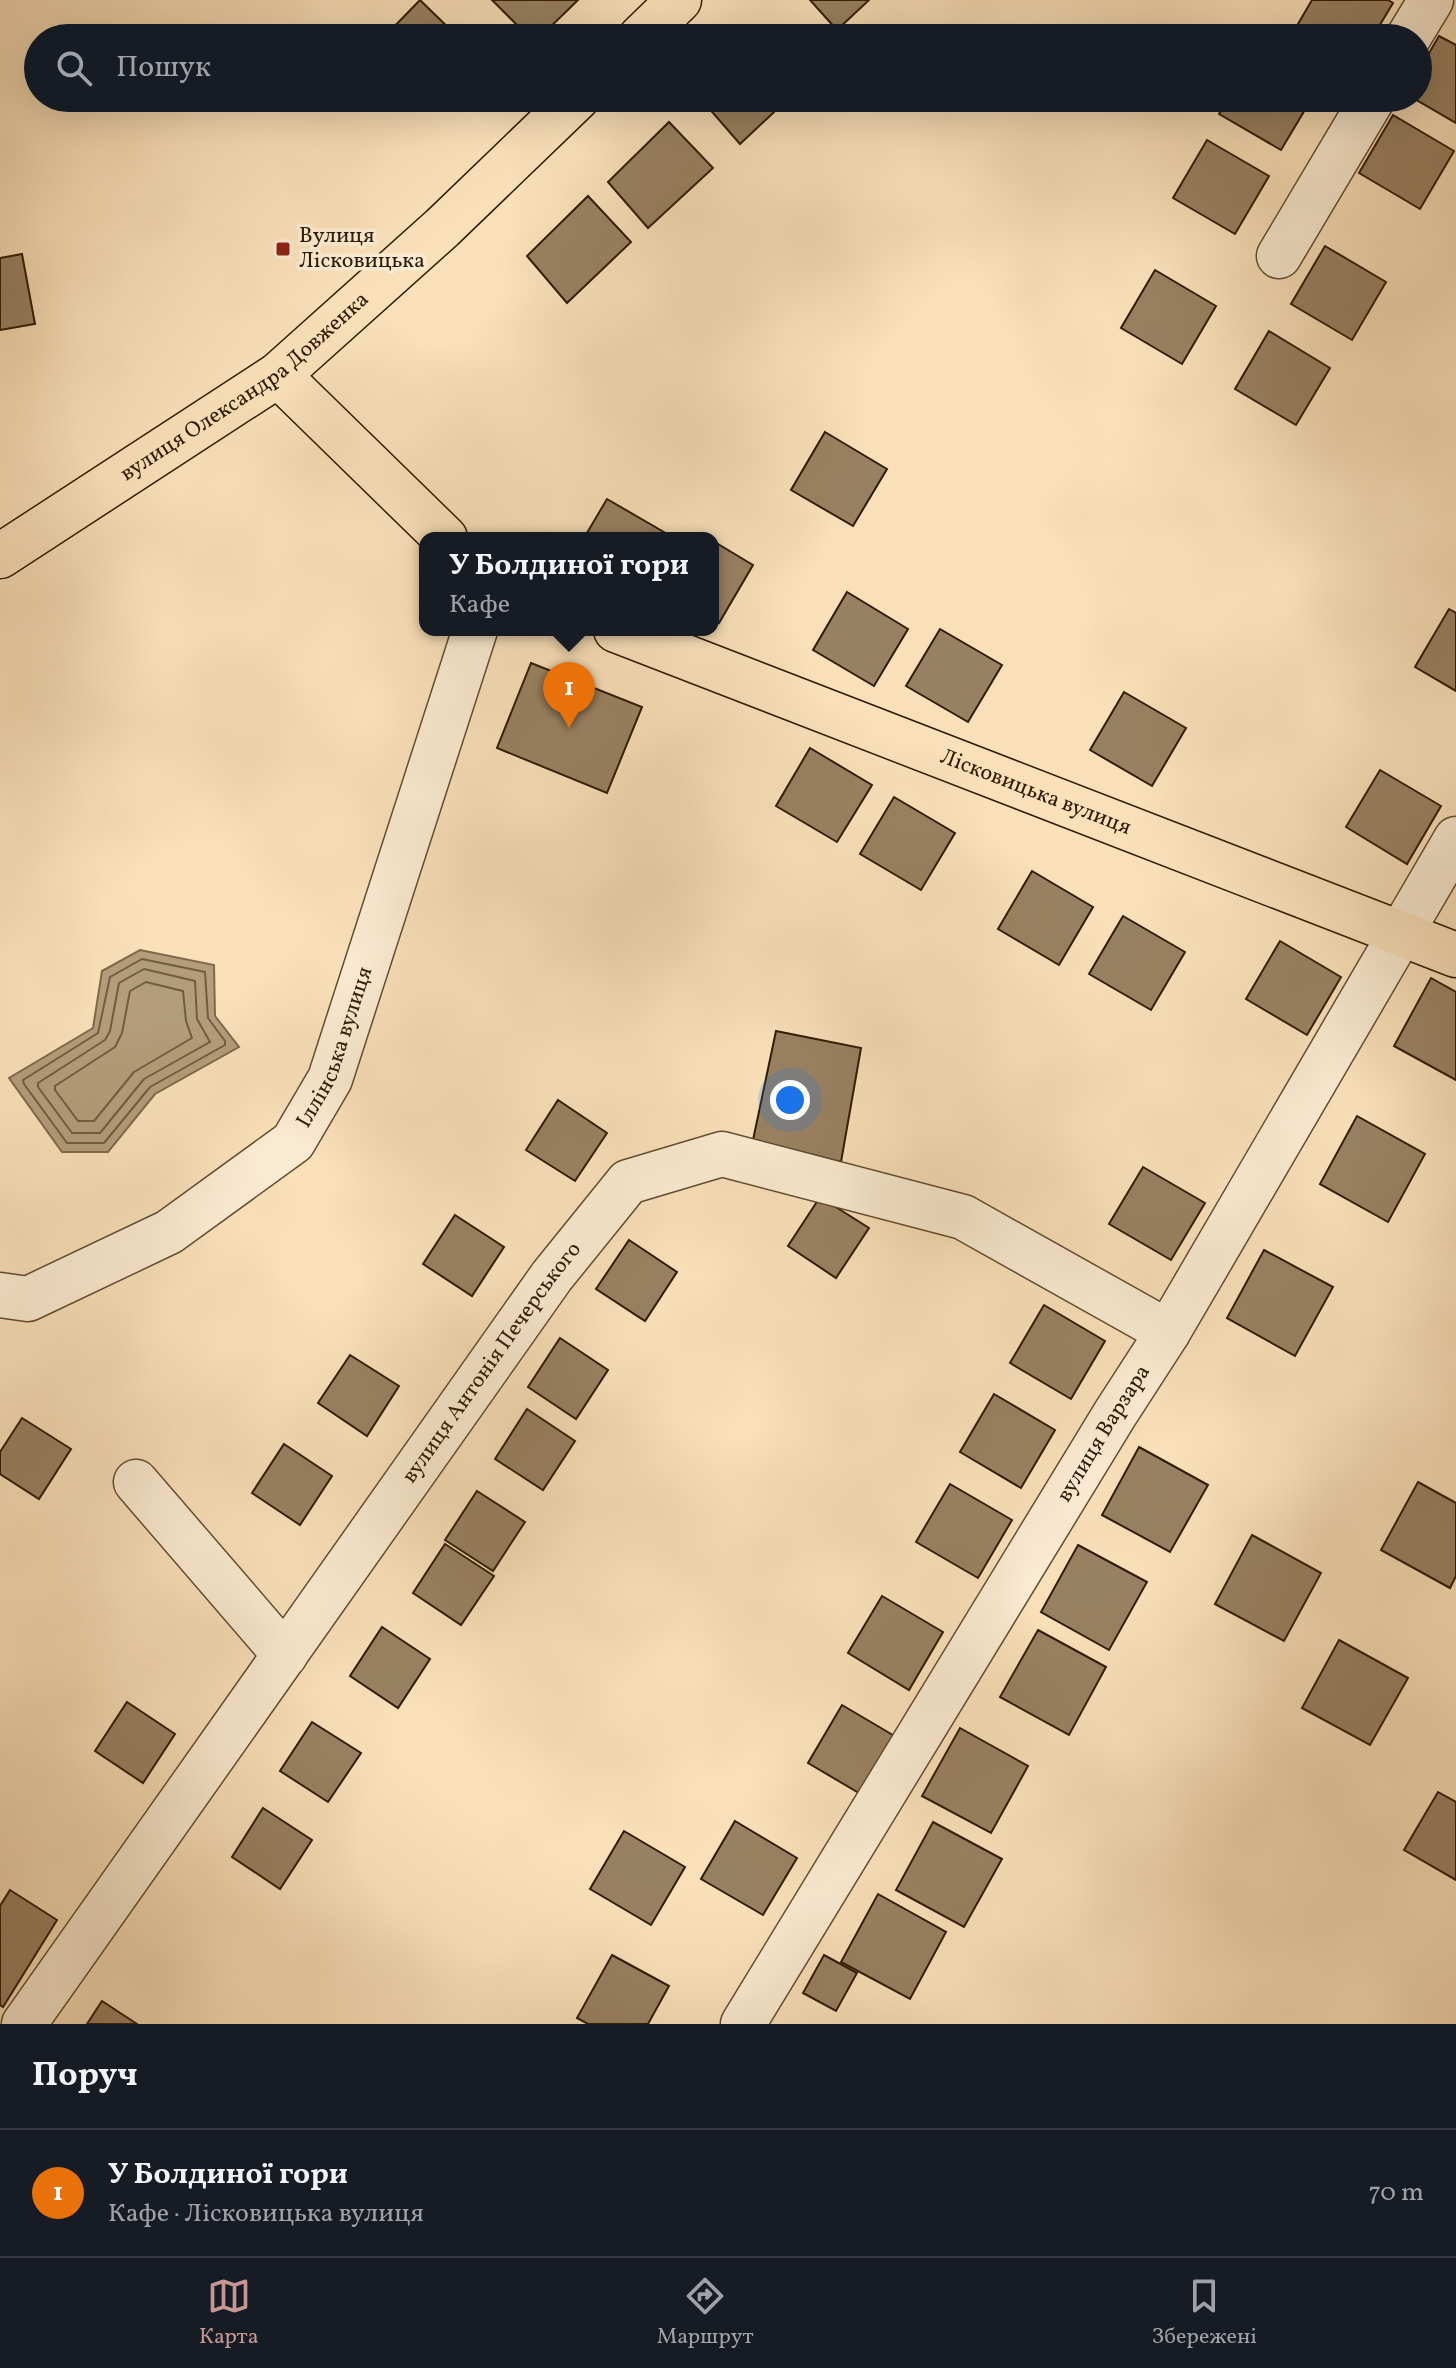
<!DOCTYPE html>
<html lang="uk">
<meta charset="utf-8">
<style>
:root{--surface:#171b24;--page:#242831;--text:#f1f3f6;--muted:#9ea1a6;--line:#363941;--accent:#c59692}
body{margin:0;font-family:Vollkorn,serif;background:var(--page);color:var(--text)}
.you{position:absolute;left:790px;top:1100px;width:28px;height:28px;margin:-20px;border:6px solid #fff;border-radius:50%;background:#1a73e8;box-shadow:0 0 0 12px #1a73e833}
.badge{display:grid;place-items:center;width:52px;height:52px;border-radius:50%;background:var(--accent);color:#fff;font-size:26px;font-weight:700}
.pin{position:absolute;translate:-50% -66px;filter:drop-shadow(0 2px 4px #0008)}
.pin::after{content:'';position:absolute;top:42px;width:28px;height:24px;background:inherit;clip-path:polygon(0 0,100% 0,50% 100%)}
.popup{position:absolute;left:419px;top:532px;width:300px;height:104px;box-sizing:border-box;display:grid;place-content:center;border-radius:16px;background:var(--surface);filter:drop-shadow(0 2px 6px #0005);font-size:26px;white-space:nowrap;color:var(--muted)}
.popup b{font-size:30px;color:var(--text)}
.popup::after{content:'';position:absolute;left:50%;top:100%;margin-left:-16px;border:16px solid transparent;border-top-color:var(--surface)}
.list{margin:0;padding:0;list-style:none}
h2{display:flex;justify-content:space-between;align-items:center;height:104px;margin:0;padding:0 32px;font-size:34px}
h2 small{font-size:26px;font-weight:400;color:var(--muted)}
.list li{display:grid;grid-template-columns:52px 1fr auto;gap:24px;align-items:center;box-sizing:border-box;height:128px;padding:0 32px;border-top:2px solid var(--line)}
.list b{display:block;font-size:30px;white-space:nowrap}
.list p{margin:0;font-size:26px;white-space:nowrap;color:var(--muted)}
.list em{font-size:26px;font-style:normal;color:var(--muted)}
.icon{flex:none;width:44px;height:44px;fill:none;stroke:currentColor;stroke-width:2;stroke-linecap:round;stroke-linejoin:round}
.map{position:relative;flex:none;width:1456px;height:2024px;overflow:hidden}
.search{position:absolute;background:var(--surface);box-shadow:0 8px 32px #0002;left:24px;right:24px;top:24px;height:88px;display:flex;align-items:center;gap:20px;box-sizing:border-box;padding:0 28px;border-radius:44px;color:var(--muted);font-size:30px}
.sheet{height:232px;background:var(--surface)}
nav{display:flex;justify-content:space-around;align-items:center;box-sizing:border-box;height:112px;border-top:2px solid var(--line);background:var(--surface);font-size:22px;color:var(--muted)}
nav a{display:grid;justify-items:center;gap:4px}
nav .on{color:var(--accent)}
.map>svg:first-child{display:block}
</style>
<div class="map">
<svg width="1456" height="2024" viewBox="0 0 1456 2024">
<rect width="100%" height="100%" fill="#f9e0b9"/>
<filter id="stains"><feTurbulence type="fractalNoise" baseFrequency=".0025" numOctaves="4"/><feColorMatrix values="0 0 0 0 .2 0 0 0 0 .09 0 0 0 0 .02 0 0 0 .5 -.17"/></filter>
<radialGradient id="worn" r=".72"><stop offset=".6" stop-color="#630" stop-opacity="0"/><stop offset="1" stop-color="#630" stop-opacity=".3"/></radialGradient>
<polygon fill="#b49d7b" stroke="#7f694b" stroke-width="2" points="140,950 214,965 215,1016 239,1047 155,1094 108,1152 62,1152 9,1078 93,1028 102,971"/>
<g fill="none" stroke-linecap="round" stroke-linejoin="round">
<g stroke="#725c40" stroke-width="2">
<polygon points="142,959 205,972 208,1018 225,1041 225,1045 150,1087 104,1143 67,1143 24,1084 23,1080 98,1033 110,977"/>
<polygon points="144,969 195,981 197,1019 210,1042 144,1079 100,1133 72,1133 38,1087 38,1083 105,1040 110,1031 119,983"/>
<polygon points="146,982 183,991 186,1021 192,1038 134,1072 94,1121 78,1121 55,1090 55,1086 115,1047 122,1033 130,991"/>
</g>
</g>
<g fill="#988162" stroke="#2f1b04" stroke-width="2">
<polygon points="420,0 459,38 383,38"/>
<polygon points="492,0 578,0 539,38 530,38"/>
<polygon points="810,0 869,0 837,30"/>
<polygon points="1312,0 1388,0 1393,3 1372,38 1321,38 1298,24"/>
<polygon points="1439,36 1456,45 1456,123 1413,98 1418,98 1418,72"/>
<polygon points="700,98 789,98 740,144"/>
<polygon points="1229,98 1312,98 1281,150 1219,114"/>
<polygon points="1393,115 1454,151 1420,209 1359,173"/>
<polygon points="669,122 713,168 648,228 608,182"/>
<polygon points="1207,140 1269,176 1235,234 1173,198"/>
<polygon points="588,196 631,242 567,303 527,256"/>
<polygon points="1325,246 1386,282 1352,340 1291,304"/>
<polygon points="22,254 35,324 0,330 0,258"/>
<polygon points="1155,270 1216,306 1182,364 1121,328"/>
<polygon points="1269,331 1330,368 1296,425 1235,389"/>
<polygon points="825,432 887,469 853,526 791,490"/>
<polygon points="607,499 669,535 667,538 584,538"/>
<polygon points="713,541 753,565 719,623 713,619"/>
<polygon points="847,592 908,629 874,686 813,650"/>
<polygon points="1449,609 1456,613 1456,691 1415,667"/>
<polygon points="940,629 1002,665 968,722 906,686"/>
<polygon points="531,663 642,707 607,793 497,748"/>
<polygon points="1124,692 1186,728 1152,786 1090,750"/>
<polygon points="810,748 872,785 837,842 776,806"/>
<polygon points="1380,770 1441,806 1407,864 1346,827"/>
<polygon points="894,797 955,833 921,890 860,854"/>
<polygon points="1032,871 1093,907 1059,965 998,929"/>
<polygon points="1123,916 1185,952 1151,1010 1089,974"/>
<polygon points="1280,941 1341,977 1307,1035 1246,999"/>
<polygon points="1431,978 1456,992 1456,1080 1394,1046"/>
<polygon points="776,1031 861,1048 841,1162 753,1140"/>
<polygon points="558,1100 607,1133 575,1181 526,1150"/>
<polygon points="1357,1116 1425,1154 1388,1222 1320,1184"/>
<polygon points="1143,1167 1205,1203 1171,1260 1109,1224"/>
<polygon points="820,1197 869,1228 836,1278 788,1246"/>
<polygon points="455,1215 504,1247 472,1296 423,1264"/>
<polygon points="629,1240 677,1272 645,1321 596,1289"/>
<polygon points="1264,1250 1333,1287 1295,1356 1227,1318"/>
<polygon points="1044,1305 1105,1341 1071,1399 1010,1363"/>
<polygon points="560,1338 608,1370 576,1419 528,1387"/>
<polygon points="350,1355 399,1386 367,1436 318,1403"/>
<polygon points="994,1394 1055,1430 1021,1488 960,1452"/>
<polygon points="527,1409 575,1441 543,1490 495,1459"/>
<polygon points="22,1418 71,1449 39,1499 0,1474 0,1452"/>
<polygon points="284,1444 332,1476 300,1525 252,1493"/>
<polygon points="1139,1447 1208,1485 1170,1552 1102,1515"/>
<polygon points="1418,1482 1456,1503 1456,1576 1450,1588 1381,1550"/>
<polygon points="950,1484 1012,1520 978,1578 916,1542"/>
<polygon points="477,1491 525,1522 493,1571 445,1540"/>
<polygon points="1252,1535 1321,1573 1284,1641 1215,1604"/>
<polygon points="445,1544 494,1576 461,1625 413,1593"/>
<polygon points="1078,1545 1147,1582 1109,1650 1041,1612"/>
<polygon points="882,1596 943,1632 909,1690 848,1653"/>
<polygon points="382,1627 430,1659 398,1708 350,1676"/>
<polygon points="1038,1630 1106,1667 1069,1735 1000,1697"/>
<polygon points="1339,1640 1408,1678 1370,1745 1302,1708"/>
<polygon points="127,1702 175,1734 143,1783 95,1751"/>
<polygon points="842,1705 903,1741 869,1799 808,1763"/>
<polygon points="312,1722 361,1753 328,1802 280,1771"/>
<polygon points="960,1728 1028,1766 991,1833 922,1796"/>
<polygon points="1438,1792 1456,1802 1456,1880 1404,1850"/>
<polygon points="263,1808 312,1840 280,1889 232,1857"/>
<polygon points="735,1821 797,1858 763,1915 701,1879"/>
<polygon points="933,1822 1002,1859 964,1927 896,1890"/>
<polygon points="624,1831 685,1867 651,1925 590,1889"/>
<polygon points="10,1890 57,1920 3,2007 0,2005 0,1906"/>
<polygon points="878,1894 946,1932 910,1999 841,1962"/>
<polygon points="612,1955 669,1986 648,2024 588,2024 577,2018"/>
<polygon points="824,1955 857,1973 836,2011 803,1993"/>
<polygon points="102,2001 137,2024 87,2024"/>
</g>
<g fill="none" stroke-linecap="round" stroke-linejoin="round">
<g stroke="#624c31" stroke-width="47">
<g id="minor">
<polyline points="1408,38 1431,0"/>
<polyline points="1279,256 1373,98"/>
<path id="s1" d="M0,1295L28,1299L169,1232L293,1142L330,1079L475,630"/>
<polyline points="136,1482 285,1655"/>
<path id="s2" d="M24,2024L552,1276L628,1182L722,1154L963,1217L1168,1332"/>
<path id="s3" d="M743,2024L1115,1414L1168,1332L1456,839"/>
</g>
</g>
<g stroke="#2f1b04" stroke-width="47">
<g id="major">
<polyline points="640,38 679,0"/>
<polyline points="278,375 445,538"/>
<path id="s4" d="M0,556L278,375L442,228L577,98"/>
<path id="s5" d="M616,630L1456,955"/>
</g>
</g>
<use href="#minor" stroke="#fbebd2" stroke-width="44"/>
<use href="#major" stroke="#f9e0b9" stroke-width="44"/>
</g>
<rect fill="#8f2418" stroke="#fbebd2" stroke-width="3" x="275" y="241" width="16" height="16" rx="4"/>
<g text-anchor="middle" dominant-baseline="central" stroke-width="7" stroke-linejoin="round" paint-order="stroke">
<g font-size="22" fill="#2f1b04" stroke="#fbebd2" text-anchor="start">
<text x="299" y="236">Вулиця<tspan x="299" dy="25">Лісковицька</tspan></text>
</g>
<g font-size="22" fill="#2f1b04" stroke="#fbebd2">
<text stroke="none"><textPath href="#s4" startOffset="298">вулиця Олександра Довженка</textPath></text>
<text stroke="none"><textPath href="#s5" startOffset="450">Лісковицька вулиця</textPath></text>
<text stroke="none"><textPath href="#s1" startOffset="442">Іллінська вулиця</textPath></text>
<text stroke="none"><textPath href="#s2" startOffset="810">вулиця Антонія Печерського</textPath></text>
<text stroke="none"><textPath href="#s3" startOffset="692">вулиця Варзара</textPath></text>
</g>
</g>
<rect width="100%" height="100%" filter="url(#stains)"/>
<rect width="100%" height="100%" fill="url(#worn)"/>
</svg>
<div class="you"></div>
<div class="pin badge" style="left:569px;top:728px;background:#e8710a">1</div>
<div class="popup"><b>У Болдиної гори</b>Кафе</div>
<div class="search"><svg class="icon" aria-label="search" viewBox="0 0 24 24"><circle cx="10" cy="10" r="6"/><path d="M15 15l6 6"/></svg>Пошук</div>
</div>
<section class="sheet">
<h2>Поруч<small></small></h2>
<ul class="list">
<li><span class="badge" style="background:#e8710a">1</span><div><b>У Болдиної гори</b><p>Кафе · Лісковицька вулиця</p></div><em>70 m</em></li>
</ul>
</section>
<nav>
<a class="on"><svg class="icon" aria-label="map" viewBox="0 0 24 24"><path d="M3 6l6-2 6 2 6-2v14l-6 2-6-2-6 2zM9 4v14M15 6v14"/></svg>Карта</a>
<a><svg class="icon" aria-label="directions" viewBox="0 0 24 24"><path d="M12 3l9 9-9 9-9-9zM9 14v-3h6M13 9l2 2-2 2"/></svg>Маршрут</a>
<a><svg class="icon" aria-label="saved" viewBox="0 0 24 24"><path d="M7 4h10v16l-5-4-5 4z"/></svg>Збережені</a>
</nav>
